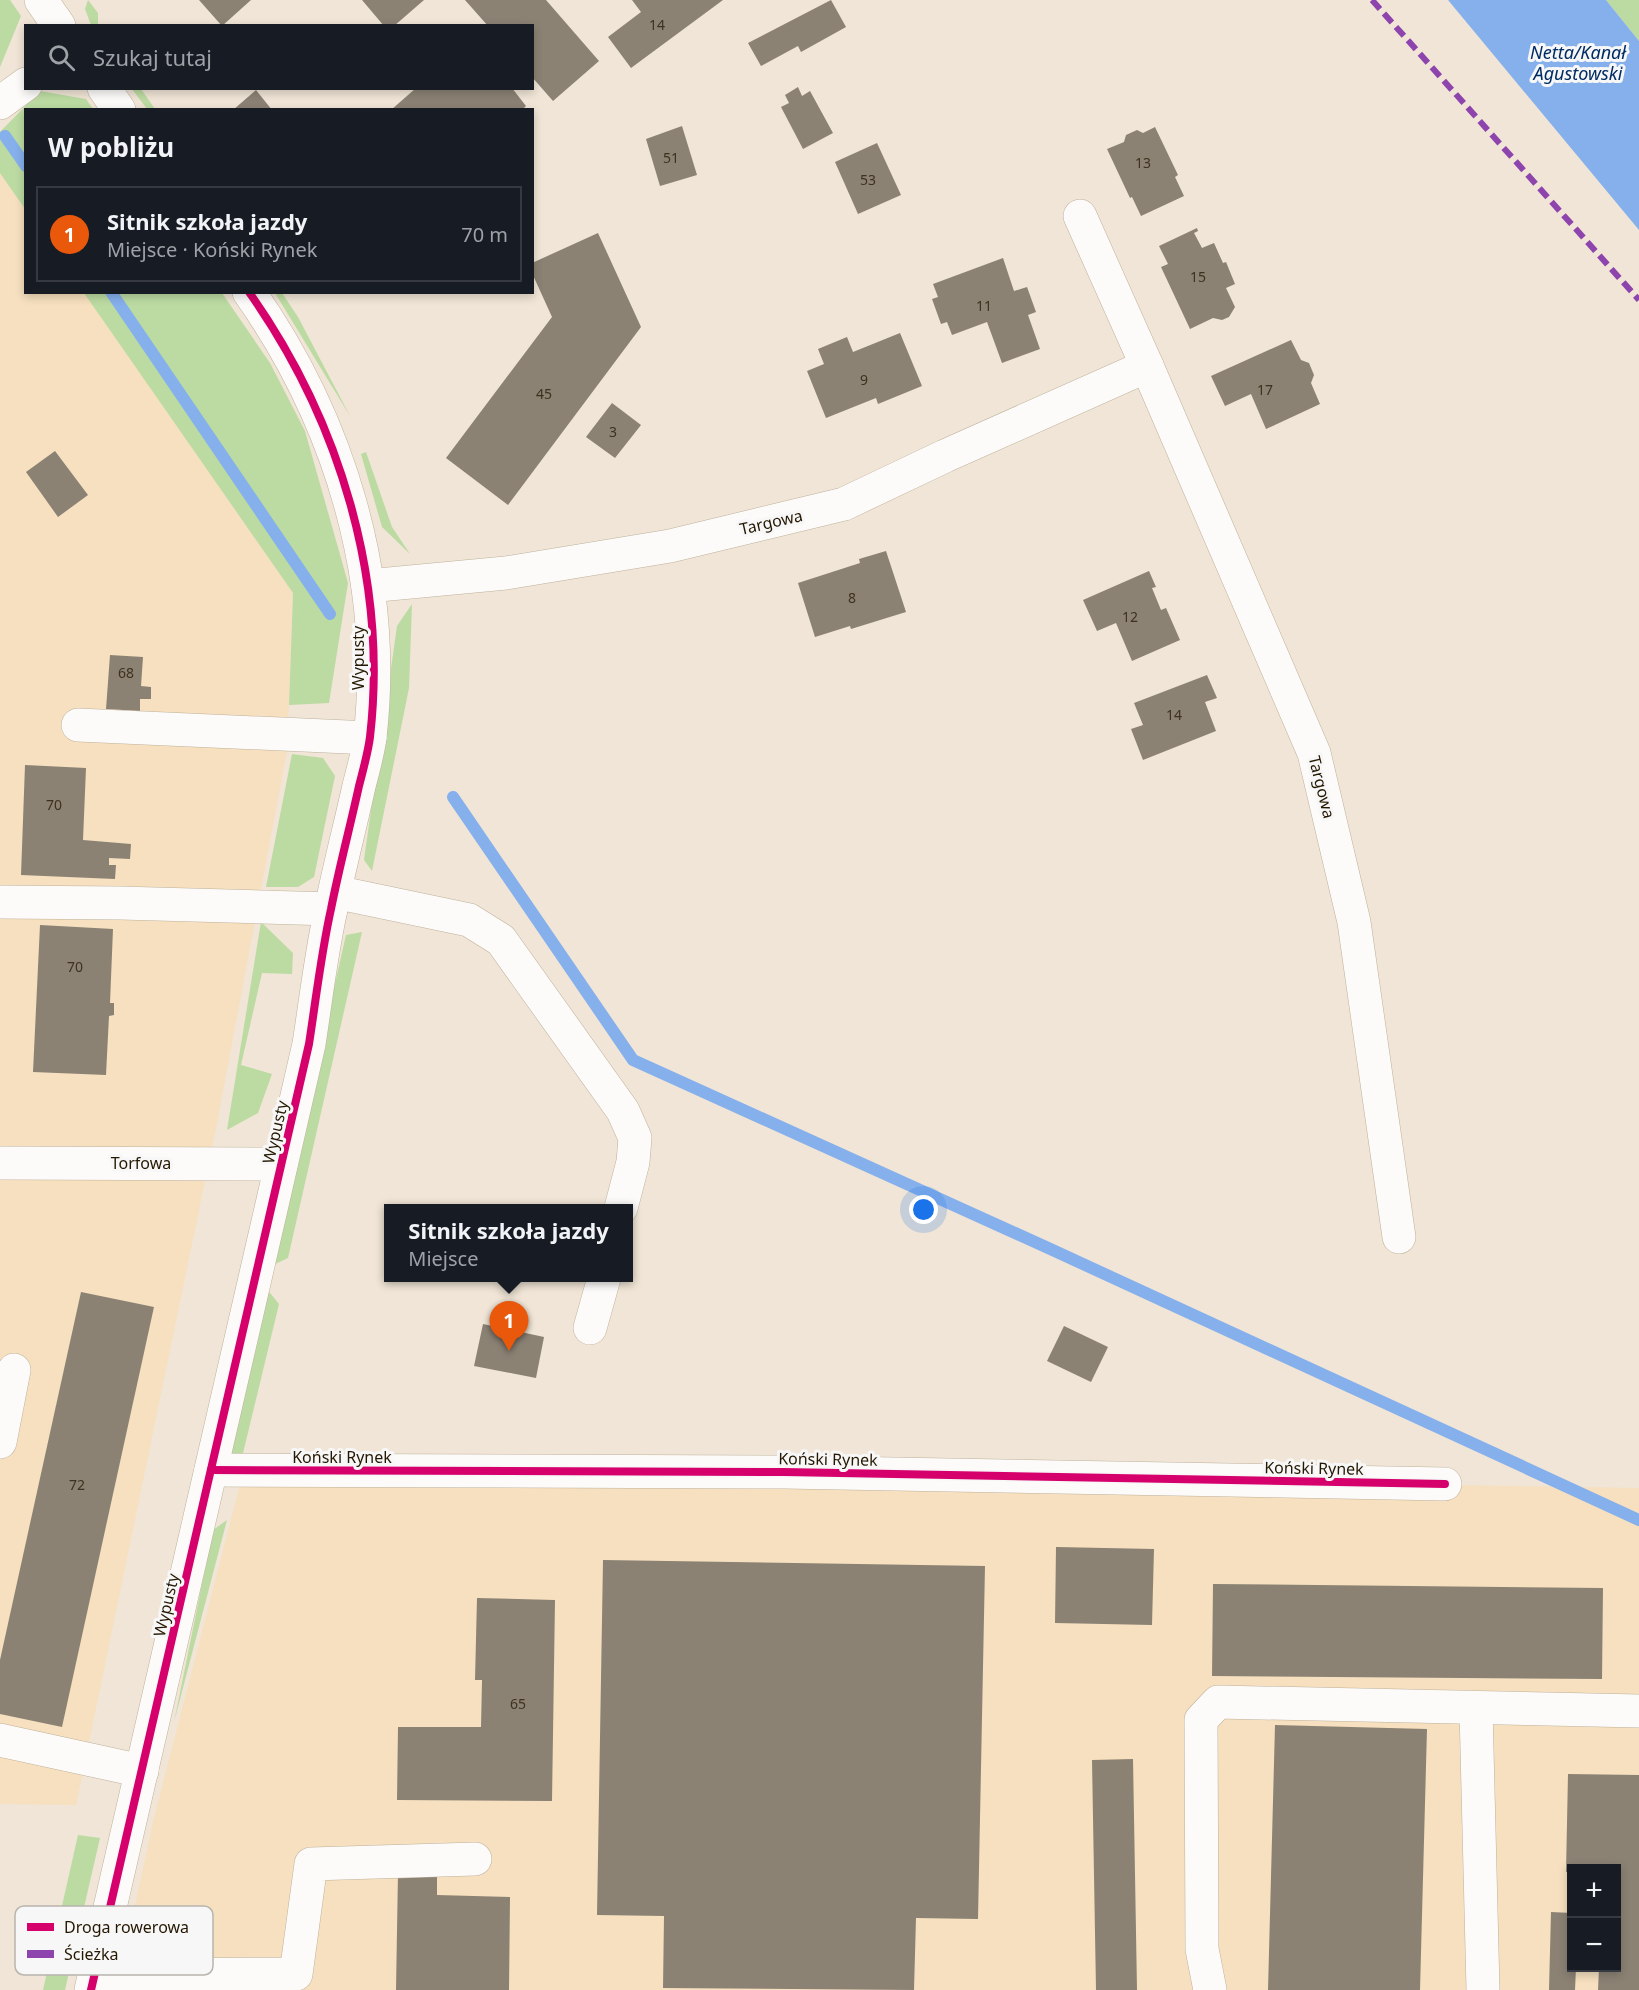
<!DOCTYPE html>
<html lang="pl">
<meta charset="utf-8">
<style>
:root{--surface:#171b24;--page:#20242c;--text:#f1f3f6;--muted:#9ea1a6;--line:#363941;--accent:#ea580c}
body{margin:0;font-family:"Noto Sans",sans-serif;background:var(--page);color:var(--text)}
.controls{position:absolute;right:18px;bottom:18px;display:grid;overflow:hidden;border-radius:0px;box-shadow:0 3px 9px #0003}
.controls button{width:54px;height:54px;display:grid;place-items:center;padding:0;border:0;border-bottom:2px solid var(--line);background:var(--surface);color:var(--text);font:30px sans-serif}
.you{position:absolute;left:924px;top:1210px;width:21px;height:21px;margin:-15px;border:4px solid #fff;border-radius:50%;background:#1a73e8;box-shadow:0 0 0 9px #1a73e833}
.badge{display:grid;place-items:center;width:39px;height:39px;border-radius:50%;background:var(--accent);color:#fff;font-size:20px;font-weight:700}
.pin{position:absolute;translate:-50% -50px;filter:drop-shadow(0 2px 3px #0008)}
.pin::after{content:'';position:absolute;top:32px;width:21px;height:18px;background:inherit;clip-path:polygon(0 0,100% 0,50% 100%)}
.popup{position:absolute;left:384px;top:1204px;width:249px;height:78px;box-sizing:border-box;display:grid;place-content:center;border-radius:0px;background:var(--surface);filter:drop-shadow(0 2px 4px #0005);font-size:20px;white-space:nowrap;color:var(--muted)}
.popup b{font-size:22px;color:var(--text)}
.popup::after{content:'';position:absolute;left:50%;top:100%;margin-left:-12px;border:12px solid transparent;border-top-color:var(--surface)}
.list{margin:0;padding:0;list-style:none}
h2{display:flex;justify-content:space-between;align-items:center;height:78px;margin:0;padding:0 24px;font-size:26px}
h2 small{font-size:20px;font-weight:400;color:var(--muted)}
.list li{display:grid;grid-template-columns:39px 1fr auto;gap:18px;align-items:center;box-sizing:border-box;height:96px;margin:0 12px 12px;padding:0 12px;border:2px solid var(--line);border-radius:0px}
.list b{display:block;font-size:22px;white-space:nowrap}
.list p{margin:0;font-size:20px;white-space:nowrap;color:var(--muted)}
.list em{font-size:20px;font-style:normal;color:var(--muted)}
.icon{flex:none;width:33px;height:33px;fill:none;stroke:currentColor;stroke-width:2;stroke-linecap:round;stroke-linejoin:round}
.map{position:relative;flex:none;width:1639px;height:1990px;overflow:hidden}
.search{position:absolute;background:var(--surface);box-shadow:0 3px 9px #0003;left:24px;top:24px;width:510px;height:66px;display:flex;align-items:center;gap:15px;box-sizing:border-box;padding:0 21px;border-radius:0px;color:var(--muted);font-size:22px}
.panel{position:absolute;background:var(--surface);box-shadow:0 3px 9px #0003;left:24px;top:108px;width:510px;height:186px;border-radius:0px}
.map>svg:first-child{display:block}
</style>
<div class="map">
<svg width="1639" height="1990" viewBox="0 0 1639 1990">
<rect width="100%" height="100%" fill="#f0e5d6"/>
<g fill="#f6e0bf" fill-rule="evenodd">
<polygon points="0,172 25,209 26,292 85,293 293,593 287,751 217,1123 76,1805 0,1804"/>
<path d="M245,1465L1639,1488V1990H117L153,1822ZM1572,1868H1616V1968H1572Z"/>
</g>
<g fill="#bcdba2">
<polygon points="0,0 10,0 21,16 0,67"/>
<polygon points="88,0 98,13 98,25 91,25 85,9"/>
<polygon points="1606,0 1639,0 1639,41"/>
<polygon points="132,89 141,89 155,109 147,109"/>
<polygon points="40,91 86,99 93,109 26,110 25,209 0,173 0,132"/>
<polygon points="84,293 222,293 270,363 305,431 348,583 329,703 289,705 293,593"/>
<polygon points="275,293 282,293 298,317 350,416"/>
<polygon points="366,452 392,527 410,554 382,527 361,454"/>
<polygon points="412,604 409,688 372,871 364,860 397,626"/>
<polygon points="292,754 323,758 335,776 314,877 298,887 266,887"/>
<polygon points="261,922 293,953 292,974 262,973 241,1065 272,1074 258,1113 227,1130"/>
<polygon points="362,932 288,1258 271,1266 346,935"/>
<polygon points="266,1288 279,1304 238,1474 231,1456"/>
<polygon points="227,1520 174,1722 213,1530"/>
<polygon points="78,1835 100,1838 65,1990 43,1990"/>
</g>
<polygon fill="#86b0ec" points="1448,0 1606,0 1639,41 1639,230"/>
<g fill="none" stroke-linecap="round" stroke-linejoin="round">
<g stroke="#86b0ec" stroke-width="12">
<polyline points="5,136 26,166"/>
<polyline points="111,292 330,614"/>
<polyline points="453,797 633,1060 1046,1247 1639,1520"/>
</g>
</g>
<g fill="#8b8274">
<polygon points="199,0 251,0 222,26"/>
<polygon points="362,0 424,0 394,26 384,26"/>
<polygon points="465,0 546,0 599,61 553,101 532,77 532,26 488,26"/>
<polygon points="632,0 723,0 631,68 608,37 641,12"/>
<polygon points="831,0 846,27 801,52 798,46 761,66 748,43"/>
<polygon points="798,87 802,96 810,91 833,133 803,149 781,107 789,103 785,95"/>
<polygon points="416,88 512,88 526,106 522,110 391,110"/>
<polygon points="256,90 272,110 233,110"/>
<polygon points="682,126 697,175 660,186 646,139"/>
<polygon points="1155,127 1178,175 1175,177 1184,196 1141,216 1132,197 1130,198 1107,149 1124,142 1126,135 1137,130 1143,133"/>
<polygon points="877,143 901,195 858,214 835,162"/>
<polygon points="1197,228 1198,231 1194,233 1202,248 1214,243 1223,263 1226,262 1235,284 1226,288 1235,307 1229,317 1222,320 1213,318 1190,329 1161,267 1168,264 1159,246"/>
<polygon points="598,233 641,327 508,505 446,458 552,317 532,273 532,263"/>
<polygon points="1003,258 1014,291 1027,287 1036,312 1028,315 1040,349 1002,363 987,322 952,335 947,322 941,324 932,299 938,297 933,284"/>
<polygon points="900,333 922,386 878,404 876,398 826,418 807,371 824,364 818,349 847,337 853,352"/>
<polygon points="1291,340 1301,360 1309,363 1314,375 1311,383 1320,404 1266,429 1251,394 1225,406 1211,376"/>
<polygon points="612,403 641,425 615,458 586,437"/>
<polygon points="55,451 88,495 58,517 26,472"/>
<polygon points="886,551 906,612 851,629 850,626 815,637 798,583 860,563 859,559"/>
<polygon points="1149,571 1156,587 1152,588 1161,610 1166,608 1180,640 1132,661 1116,623 1097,631 1083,600"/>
<polygon points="110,655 143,657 141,686 151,687 151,699 140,699 140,711 106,709"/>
<polygon points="1207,675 1217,698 1205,702 1216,731 1143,760 1131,729 1143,725 1134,703"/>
<polygon points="25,765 86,768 83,840 131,844 130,859 109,858 109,865 116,865 115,879 21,875"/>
<polygon points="40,925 113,929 110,1003 114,1003 114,1015 109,1016 106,1075 33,1072"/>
<polygon points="81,1292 154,1307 62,1727 0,1714 0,1660"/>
<polygon points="483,1324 544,1337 536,1378 474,1366"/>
<polygon points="1064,1326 1108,1347 1091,1382 1047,1361"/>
<polygon points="1056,1547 1154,1549 1152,1625 1055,1623"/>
<polygon points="603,1560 985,1566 978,1919 916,1918 914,1990 663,1988 664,1916 597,1915"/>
<polygon points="1213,1584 1603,1588 1602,1679 1212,1676"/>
<polygon points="477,1598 555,1600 552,1801 397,1800 398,1727 481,1727 482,1680 475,1680"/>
<polygon points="1275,1725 1427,1729 1420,1990 1268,1990"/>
<polygon points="1133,1759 1137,1990 1096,1990 1092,1760"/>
<polygon points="1568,1774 1639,1775 1639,1990 1598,1990 1599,1968 1616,1968 1616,1868 1572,1868 1572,1872 1566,1872"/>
<polygon points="437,1871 437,1895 510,1897 509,1990 396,1990 398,1872"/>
<polygon points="1551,1912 1572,1913 1572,1968 1576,1968 1575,1990 1549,1990"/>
</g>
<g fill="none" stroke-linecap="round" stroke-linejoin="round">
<g stroke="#beb19c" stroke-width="34">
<g id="minor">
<polyline points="41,0 59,26"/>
<polyline points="104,88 119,110"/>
<polyline points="0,103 26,84"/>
<polyline points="1147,366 1314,753 1354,922 1399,1237"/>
<polyline points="368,586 506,573 670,546 844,504 945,456 1147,366 1080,216"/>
<polyline points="78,725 370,738"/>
<polyline points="335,892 469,920 501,940 623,1111 635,1138 633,1162 621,1208"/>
<polyline points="0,902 120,903 331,909"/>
<polyline points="0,1163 281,1164"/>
<polyline points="590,1328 604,1278"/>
<polyline points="0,1442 14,1370"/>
<polyline points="211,1470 784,1472 1445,1484"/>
<polyline points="1476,1709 1483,1990"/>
<polyline points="0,1740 142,1771"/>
<polyline points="94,1975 296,1974 311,1864 475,1859"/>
<path d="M91,1990L309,1044C316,999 321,954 331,909C339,868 350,827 359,786C363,770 368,753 370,737C388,580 340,421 249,292"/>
<polyline points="1210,1990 1202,1949 1201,1720 1218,1702 1639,1711"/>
</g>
</g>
<use href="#minor" stroke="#fdfbf9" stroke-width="33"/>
<polyline stroke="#8e44ad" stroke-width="6" stroke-dasharray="12 6" stroke-linecap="butt" points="1372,0 1639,300"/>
<g stroke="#f7f7f7" stroke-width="11">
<g id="cycleway">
<polyline points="211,1470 784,1472 1445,1484"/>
<path d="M91,1990L309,1044C316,999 321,954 331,909C339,868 350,827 359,786C363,770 368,753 370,737C388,580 340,421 249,292"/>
</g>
</g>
<use href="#cycleway" stroke="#d6006c" stroke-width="8"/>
</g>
<g text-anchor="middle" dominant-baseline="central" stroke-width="6" stroke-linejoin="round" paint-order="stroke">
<g font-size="14" fill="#3e321e">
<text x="657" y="24">14</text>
<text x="671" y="157">51</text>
<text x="1143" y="162">13</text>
<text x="868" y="179">53</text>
<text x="1198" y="276">15</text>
<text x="984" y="305">11</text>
<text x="864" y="379">9</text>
<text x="1265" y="389">17</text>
<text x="544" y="393">45</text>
<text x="613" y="431">3</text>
<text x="852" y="597">8</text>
<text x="1130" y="616">12</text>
<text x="126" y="672">68</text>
<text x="1174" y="714">14</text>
<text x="54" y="804">70</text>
<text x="75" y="966">70</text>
<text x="77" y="1484">72</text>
<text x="518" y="1703">65</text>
</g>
<g font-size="16" fill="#251802" stroke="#f7f7f7">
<text transform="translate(771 522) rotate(-13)">Targowa</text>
<text transform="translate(358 658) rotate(-90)">Wypusty</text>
<text transform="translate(1322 787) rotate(76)">Targowa</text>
<text transform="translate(275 1132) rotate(-77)">Wypusty</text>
<text x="141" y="1163">Torfowa</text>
<text x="342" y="1457">Koński Rynek</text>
<text transform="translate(828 1459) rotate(1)">Koński Rynek</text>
<text transform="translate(1314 1468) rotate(1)">Koński Rynek</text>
<text transform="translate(166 1605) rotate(-77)">Wypusty</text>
</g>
<g font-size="18" font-style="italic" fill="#002c64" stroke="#f7f7f7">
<text x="1578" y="52">Netta/Kanał<tspan x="1578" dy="21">Agustowski</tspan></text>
</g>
</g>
<rect x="15" y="1906" width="198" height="69" rx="9" fill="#f7f7f7" stroke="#b8b4ae" stroke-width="1.5"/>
<rect x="27" y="1923" width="27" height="8" fill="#d6006c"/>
<rect x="27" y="1950" width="27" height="8" fill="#8e44ad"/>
<g font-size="16" fill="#251802">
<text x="64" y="1933">Droga rowerowa</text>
<text x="64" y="1960">Ścieżka</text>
</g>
</svg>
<div class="controls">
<button>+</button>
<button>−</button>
</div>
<div class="you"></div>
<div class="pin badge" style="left:509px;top:1351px">1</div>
<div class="popup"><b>Sitnik szkoła jazdy</b>Miejsce</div>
<div class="search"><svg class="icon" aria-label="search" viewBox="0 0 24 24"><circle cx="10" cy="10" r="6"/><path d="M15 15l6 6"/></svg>Szukaj tutaj</div>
<section class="panel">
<h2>W pobliżu<small></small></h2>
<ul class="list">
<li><span class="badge">1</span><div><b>Sitnik szkoła jazdy</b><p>Miejsce · Koński Rynek</p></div><em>70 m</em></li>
</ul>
</section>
</div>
